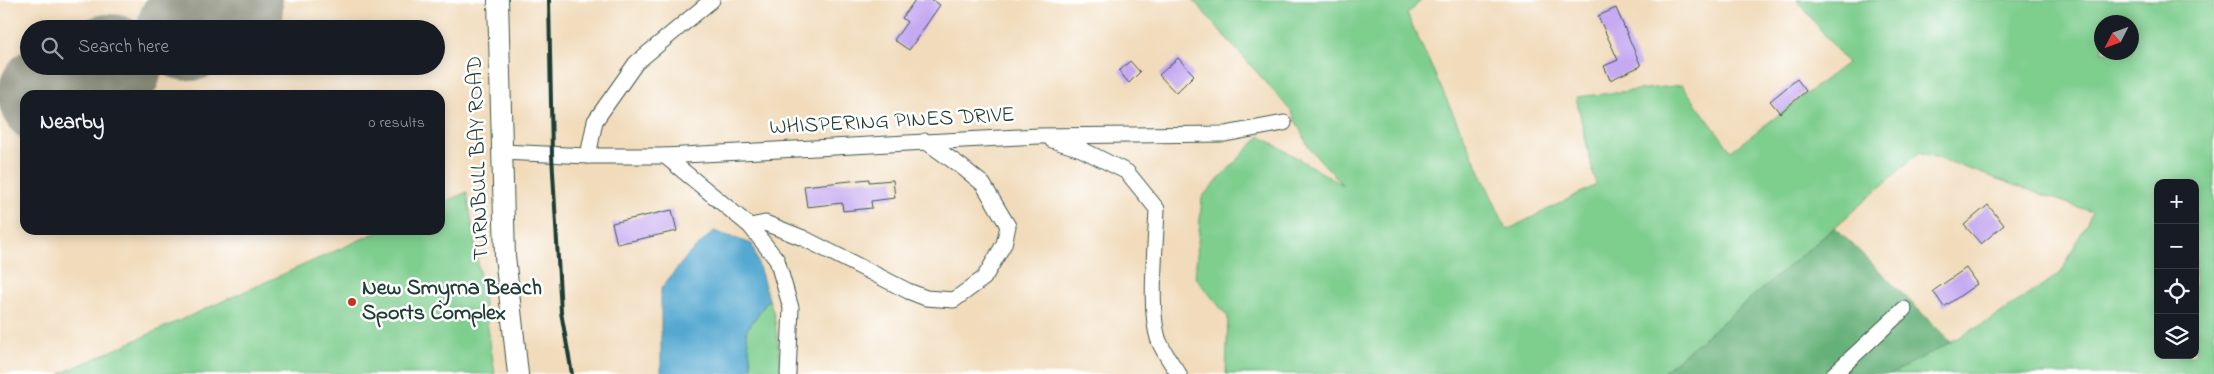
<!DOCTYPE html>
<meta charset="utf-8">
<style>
:root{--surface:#171b24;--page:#20242c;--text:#f1f3f6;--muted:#9ea1a6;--line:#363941}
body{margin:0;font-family:"Indie Flower",sans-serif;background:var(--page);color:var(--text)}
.controls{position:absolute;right:15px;bottom:15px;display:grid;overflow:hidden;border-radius:10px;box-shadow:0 2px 12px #0003}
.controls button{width:45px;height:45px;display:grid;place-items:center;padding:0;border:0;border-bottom:1px solid var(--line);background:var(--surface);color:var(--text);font:25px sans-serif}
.compass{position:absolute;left:2094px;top:15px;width:45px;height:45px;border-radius:50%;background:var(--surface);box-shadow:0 2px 12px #0003;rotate:228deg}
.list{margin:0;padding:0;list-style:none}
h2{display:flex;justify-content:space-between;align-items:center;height:65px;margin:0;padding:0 20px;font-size:21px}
h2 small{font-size:16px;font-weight:400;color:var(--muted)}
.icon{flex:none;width:28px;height:28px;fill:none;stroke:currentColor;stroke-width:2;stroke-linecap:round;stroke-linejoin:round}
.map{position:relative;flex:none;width:2214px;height:374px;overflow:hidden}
.search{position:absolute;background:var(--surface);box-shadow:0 2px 12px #0003;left:20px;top:20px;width:425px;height:55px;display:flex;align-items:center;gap:12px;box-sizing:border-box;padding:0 18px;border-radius:28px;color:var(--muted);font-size:19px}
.panel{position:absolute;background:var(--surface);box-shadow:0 2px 12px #0003;left:20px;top:90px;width:425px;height:145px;border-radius:15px}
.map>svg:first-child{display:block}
</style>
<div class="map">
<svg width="2214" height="374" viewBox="0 0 2214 374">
<rect width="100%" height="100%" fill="#fff"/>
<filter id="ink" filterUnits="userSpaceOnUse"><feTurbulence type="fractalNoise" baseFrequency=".02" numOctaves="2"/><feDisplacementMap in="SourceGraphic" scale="10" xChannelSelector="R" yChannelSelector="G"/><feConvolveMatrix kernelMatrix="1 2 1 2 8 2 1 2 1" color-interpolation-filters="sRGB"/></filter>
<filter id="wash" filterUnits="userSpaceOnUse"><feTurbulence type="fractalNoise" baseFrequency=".0096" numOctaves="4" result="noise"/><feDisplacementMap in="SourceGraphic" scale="20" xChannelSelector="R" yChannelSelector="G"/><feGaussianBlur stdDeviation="1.12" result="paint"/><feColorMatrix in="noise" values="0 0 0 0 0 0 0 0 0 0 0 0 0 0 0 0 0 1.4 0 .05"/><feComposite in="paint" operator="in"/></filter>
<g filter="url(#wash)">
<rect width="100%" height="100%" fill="#f1dbbb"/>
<g fill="#7ece8e" stroke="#4e8661" fill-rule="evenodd">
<path d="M1193,0H1422L1407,14L1507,230L1596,185L1576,97L1682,85L1731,151L1847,63L1797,0H2214V374H1891L1987,322L2061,273L2092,212L1920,152L1835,227L1661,374H1226L1228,317L1195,277L1202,197L1260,136L1343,185L1309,148L1291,111ZM2102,22H2132V52H2102ZM2158,183H2195V355H2158Z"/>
<polygon points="467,192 495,374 60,374 382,230 440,230 440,204"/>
<polygon points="769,299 774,314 782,374 739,374 752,367 746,331"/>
</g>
<polygon fill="#66b179" stroke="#427756" points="1835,227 1951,342 1891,374 1661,374"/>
<polygon fill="#54a9d0" stroke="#3a7382" points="714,231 752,244 769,299 746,331 752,367 739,374 661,374 661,288 689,254"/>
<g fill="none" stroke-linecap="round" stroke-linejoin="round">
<polyline stroke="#888c78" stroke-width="41" points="211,0 218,15"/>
<g stroke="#888c78" stroke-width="104">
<polyline points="189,29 231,9"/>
<polyline points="50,95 110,66"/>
</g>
</g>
<g id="blocks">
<g fill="#c5a9f1">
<polygon points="915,0 933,0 940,5 909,50 894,40 907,22 902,18"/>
<polygon points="1616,8 1641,66 1610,80 1604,66 1618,60 1598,16"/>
<polygon points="1178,58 1194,75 1176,93 1159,75"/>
<polygon points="1130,61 1140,72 1129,83 1119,71"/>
<polygon points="1797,79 1806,91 1780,113 1770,101"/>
<polygon points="869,179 869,182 893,180 895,198 871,201 872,208 843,211 842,203 807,207 804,186"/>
<polygon points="1988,205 2004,225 1981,244 1964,225"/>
<polygon points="672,210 677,231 617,244 612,223"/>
<polygon points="1966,268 1977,284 1944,307 1933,291"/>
</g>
</g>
</g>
<g filter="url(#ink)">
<use href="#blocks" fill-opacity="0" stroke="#3e5548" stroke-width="1"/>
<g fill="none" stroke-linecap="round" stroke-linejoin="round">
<g stroke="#3e5548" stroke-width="17">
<g id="minor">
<path d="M1052,140L1081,149L1127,172L1157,209C1156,243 1148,311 1159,341C1164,353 1171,363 1179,374"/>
<polyline points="502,152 588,156 665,156 1039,136 1225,134 1284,123"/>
<polyline points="588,156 595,121 636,63 712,0"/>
<polyline points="665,156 750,226 777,260 791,308 788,374"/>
<polyline points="750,226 765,223 803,238 908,291 926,298 954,300 984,278 1004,244 1008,226 983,184 962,167 925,141"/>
<polyline points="1834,374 1904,309"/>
</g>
</g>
<g stroke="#3e5548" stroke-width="22">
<polyline id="tertiary" points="498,0 505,256 518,374"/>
</g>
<use href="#minor" stroke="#fff" stroke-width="15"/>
<use href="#tertiary" stroke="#fff" stroke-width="20"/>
<polyline stroke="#1f3d34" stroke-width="4" points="549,0 552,155 561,312 572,374"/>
</g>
</g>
<circle fill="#c8321e" stroke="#fff" stroke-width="2" cx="352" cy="302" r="5"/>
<g text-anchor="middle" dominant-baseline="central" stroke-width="5" stroke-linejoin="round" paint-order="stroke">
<g font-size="22" fill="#1f3d34" stroke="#fff">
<text transform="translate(892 122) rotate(-3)">WHISPERING PINES DRIVE</text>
<text transform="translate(479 158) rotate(-92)">TURNBULL BAY ROAD</text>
</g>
<g font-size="22" font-weight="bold" fill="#1f3d34" stroke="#fff" text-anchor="start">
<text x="362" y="289">New Smyrna Beach<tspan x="362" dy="25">Sports Complex</tspan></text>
</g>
</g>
</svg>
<div class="controls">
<button>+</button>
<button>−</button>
<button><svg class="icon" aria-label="locate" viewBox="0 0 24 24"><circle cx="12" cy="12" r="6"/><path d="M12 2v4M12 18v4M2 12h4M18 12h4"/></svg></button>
<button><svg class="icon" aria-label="layers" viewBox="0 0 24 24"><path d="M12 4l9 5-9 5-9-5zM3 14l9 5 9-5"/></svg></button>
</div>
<svg class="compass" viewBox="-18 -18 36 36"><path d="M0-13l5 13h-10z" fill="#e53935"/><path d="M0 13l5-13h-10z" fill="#9ea1a6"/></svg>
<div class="search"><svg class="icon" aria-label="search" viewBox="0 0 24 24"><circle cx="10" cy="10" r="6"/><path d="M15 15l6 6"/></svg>Search here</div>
<section class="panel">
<h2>Nearby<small>0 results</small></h2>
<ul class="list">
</ul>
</section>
</div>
